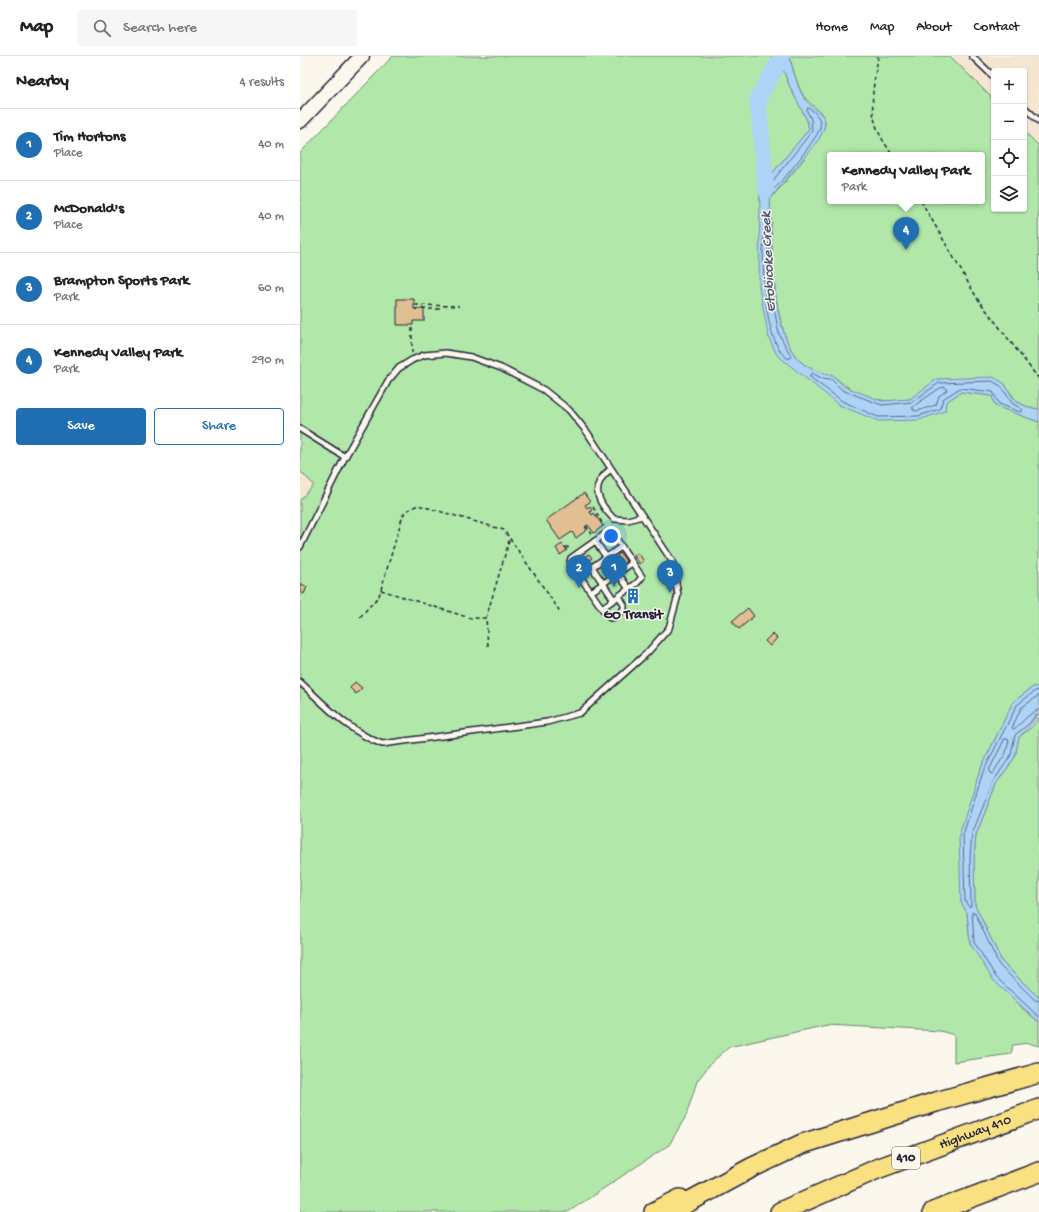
<!DOCTYPE html>
<meta charset="utf-8">
<style>
:root{--surface:#fff;--page:#f6f6f6;--text:#222;--muted:#767676;--line:#e0e0e0;--accent:#1f6fb2}
body{margin:0;font-family:"Gochi Hand",sans-serif;background:var(--page);color:var(--text)}
.controls{position:absolute;right:12px;top:12px;display:grid;overflow:hidden;border-radius:4px;box-shadow:0 1px 3px #0004}
.controls button{width:36px;height:36px;display:grid;place-items:center;padding:0;border:0;border-bottom:1px solid var(--line);background:var(--surface);color:var(--text);font:20px sans-serif}
.you{position:absolute;left:311px;top:480px;width:14px;height:14px;margin:-10px;border:3px solid #fff;border-radius:50%;background:#1a73e8;box-shadow:0 0 0 6px #1a73e833}
.badge{display:grid;place-items:center;width:26px;height:26px;border-radius:50%;background:var(--accent);color:#fff;font-size:13px;font-weight:700}
.pin{position:absolute;translate:-50% -33px;filter:drop-shadow(0 1px 2px #0008)}
.pin::after{content:'';position:absolute;top:21px;width:14px;height:12px;background:inherit;clip-path:polygon(0 0,100% 0,50% 100%)}
.popup{position:absolute;left:527px;top:96px;width:158px;height:52px;box-sizing:border-box;display:grid;place-content:center;border-radius:4px;background:var(--surface);filter:drop-shadow(0 1px 3px #0005);font-size:13px;white-space:nowrap;color:var(--muted)}
.popup b{font-size:15px;color:var(--text)}
.popup::after{content:'';position:absolute;left:50%;top:100%;margin-left:-8px;border:8px solid transparent;border-top-color:var(--surface)}
.list{margin:0;padding:0;list-style:none}
h2{display:flex;justify-content:space-between;align-items:center;height:52px;margin:0;padding:0 16px;font-size:17px}
h2 small{font-size:13px;font-weight:400;color:var(--muted)}
.list li{display:grid;grid-template-columns:26px 1fr auto;gap:12px;align-items:center;box-sizing:border-box;height:72px;padding:0 16px;border-top:1px solid var(--line)}
.list b{display:block;font-size:15px;white-space:nowrap}
.list p{margin:0;font-size:13px;white-space:nowrap;color:var(--muted)}
.list em{font-size:13px;font-style:normal;color:var(--muted)}
.actions{display:flex;gap:8px;padding:12px 16px}
.actions a{flex:1;padding:9px 0;border:1px solid var(--accent);border-radius:4px;text-align:center;font-size:14px;color:var(--accent)}
.actions .main{background:var(--accent);color:#fff}
.icon{flex:none;width:22px;height:22px;fill:none;stroke:currentColor;stroke-width:2;stroke-linecap:round;stroke-linejoin:round}
.map{position:relative;flex:none;width:739px;height:1156px;overflow:hidden}
header{display:flex;align-items:center;gap:24px;box-sizing:border-box;height:56px;padding:0 20px;background:var(--surface);border-bottom:1px solid var(--line)}
header strong{font-size:19px}
nav{display:flex;gap:22px;margin-inline-start:auto;font-size:14px}
.search{width:280px;height:36px;background:var(--page);display:flex;align-items:center;gap:10px;box-sizing:border-box;padding:0 14px;border-radius:4px;color:var(--muted);font-size:15px}
main{display:flex}
aside{flex:1;background:var(--surface)}
.map>svg:first-child{display:block}
</style>
<header>
<strong>Map</strong>
<div class="search"><svg class="icon" aria-label="search" viewBox="0 0 24 24"><circle cx="10" cy="10" r="6"/><path d="M15 15l6 6"/></svg>Search here</div>
<nav><a>Home</a><a>Map</a><a>About</a><a>Contact</a></nav>
</header>
<main>
<aside>
<h2>Nearby<small>4 results</small></h2>
<ul class="list">
<li><span class="badge">1</span><div><b>Tim Hortons</b><p>Place</p></div><em>40 m</em></li>
<li><span class="badge">2</span><div><b>McDonald's</b><p>Place</p></div><em>40 m</em></li>
<li><span class="badge">3</span><div><b>Brampton Sports Park</b><p>Park</p></div><em>60 m</em></li>
<li><span class="badge">4</span><div><b>Kennedy Valley Park</b><p>Park</p></div><em>290 m</em></li>
</ul>
<div class="actions"><a class="main">Save</a><a>Share</a></div>
</aside>
<div class="map">
<svg width="739" height="1156" viewBox="0 0 739 1156">
<rect width="100%" height="100%" fill="#fbf7ec"/>
<filter id="ink" filterUnits="userSpaceOnUse"><feTurbulence type="fractalNoise" baseFrequency=".025" numOctaves="2"/><feDisplacementMap in="SourceGraphic" scale="8" xChannelSelector="R" yChannelSelector="G"/><feConvolveMatrix kernelMatrix="1 2 1 2 8 2 1 2 1" color-interpolation-filters="sRGB"/></filter>
<g filter="url(#ink)">
<g fill="#f4e6d1">
<polygon points="650,0 739,0 739,91 724,75 724,15 694,15 694,44"/>
<polygon points="0,415 14,429 0,444"/>
</g>
<g fill="#b1e8aa" stroke="#6a8572" fill-rule="evenodd">
<polygon points="93,0 478,0 489,29 507,64 509,73 471,119 460,139 469,282 539,349 646,346 661,336 692,340 696,350 739,366 739,630 733,631 713,646 680,714 661,846 667,857 670,887 722,952 739,966 739,990 728,987 713,989 711,998 654,1006 654,979 640,975 527,969 429,991 411,1007 397,1025 386,1060 369,1089 268,1156 0,1156 0,444 14,429 0,415 0,97"/>
<path d="M489,0H650L694,44V153H724V75L738,89L739,353C718,350 715,344 704,327L637,323C629,329 618,340 609,343C583,350 551,338 533,319C522,319 503,310 496,301C470,267 473,186 470,143C480,132 527,80 525,66C524,56 512,50 506,43C498,35 493,11 489,0ZM530,99H682V145H530Z"/>
<polygon points="739,661 739,942 702,906 675,849 674,801 676,779 696,728 715,701 719,681 732,671"/>
</g>
<g fill="#add3f6" stroke="#758cab">
<path d="M478,0H489C493,13 497,30 504,42C516,59 534,56 519,83L470,143C472,186 470,267 496,301C503,310 522,319 533,319L543,330L582,345L610,343L637,323L693,321L704,327L715,345L730,352L739,353V366L695,350L692,340L661,336L646,346L645,355L619,364L578,365L539,349L477,299L469,282L459,231L460,139L471,119L509,73L507,64L489,29Z"/>
<path d="M739,630C739,659 739,663 719,681L715,701L696,728L676,779L674,801L675,849L702,906L739,942V966L693,924L670,887L667,857L661,846L659,779L680,714L713,646L733,631Z"/>
</g>
<g fill="none" stroke-linecap="round" stroke-linejoin="round">
<g stroke="#5a6986" stroke-width="1">
<path d="M508,52C515,54 522,64 520,72C518,81 477,134 469,137L467,134L475,122L512,75L511,63L507,55Z"/>
<path d="M465,170L468,171L471,236L479,278L491,300L489,303C465,292 463,219 463,194C464,187 462,177 465,170Z"/>
<polygon points="512,317 521,322 531,323 542,334 582,349 612,346 639,327 692,325 701,330 712,347 723,354 720,356 699,348 693,336 660,332 643,343 640,353 618,360 578,361 542,345 510,321"/>
<polygon points="640,332 645,331 647,334 639,340 636,349 617,355 613,354 613,351"/>
<polyline points="739,634 735,635 717,649 683,716 663,779 665,845 669,851 671,850 670,801 672,778 693,726 711,699 715,679 729,668 735,660 739,659"/>
<path d="M739,639L721,652L712,672L714,673C722,667 731,655 739,654"/>
<polygon points="705,683 709,684 706,697 693,717 691,718 689,715"/>
<polyline points="739,945 735,944 699,909 675,857 672,856 674,886 696,921 739,961"/>
</g>
<polyline stroke="#add3f6" stroke-width="17" points="466,134 458,43 482,0"/>
</g>
<g fill="#e2be93" stroke="#22223b">
<polygon points="97,243 114,243 114,253 124,253 124,265 113,265 113,269 97,269"/>
<polygon points="284,437 290,446 285,449 287,452 290,450 292,454 290,456 292,459 294,457 303,470 294,477 288,469 285,471 287,474 276,482 272,476 260,484 246,464"/>
<polygon points="262,488 267,494 260,499 256,492"/>
<polygon points="320,497 326,505 322,508 317,500"/>
<polygon points="338,497 344,505 340,508 334,500"/>
<polygon points="289,498 292,502 282,511 280,511 277,504"/>
<polygon points="0,527 7,531 4,538 0,536"/>
<polygon points="448,552 454,560 439,573 432,565"/>
<polygon points="472,578 477,582 470,590 465,585"/>
<polygon points="55,626 62,632 56,638 50,632"/>
</g>
<g fill="none" stroke-linecap="round" stroke-linejoin="round">
<g stroke="#22223b" stroke-width="8">
<g id="lane">
<polyline points="672,0 694,21"/>
<polyline points="724,51 739,65"/>
<polyline points="0,373 45,401"/>
<path d="M311,413C289,429 297,446 314,463L328,464L342,460"/>
<polyline points="295,485 329,533"/>
<path d="M0,491L45,401L88,325L99,312L112,304L124,299L146,297L171,301L201,312L244,334L269,354L287,376L372,505L378,539L369,572L347,597L280,657L247,666L82,688C49,676 25,649 0,626"/>
<polyline points="292,511 314,544"/>
<polyline points="279,520 321,491"/>
<polyline points="291,536 332,507"/>
<polyline points="302,552 337,527 342,521 313,478 308,476 271,502 270,506 306,558 310,562 315,561 324,553 324,549 319,540"/>
</g>
</g>
<g stroke="#22223b" stroke-width="17">
<polyline id="secondary" points="0,65 62,0"/>
</g>
<g stroke="#22223b" stroke-width="22">
<g id="highway">
<polyline points="354,1156 380,1143"/>
<polyline points="370,1156 451,1112 502,1088 636,1046 739,1017"/>
<path id="s1" d="M480,1156L577,1113L739,1053"/>
<polyline points="633,1156 739,1116"/>
</g>
</g>
<g stroke="#22223b" stroke-width="1.5" stroke-dasharray="4 3" stroke-linecap="butt">
<path d="M578,0C575,24 568,48 577,72C580,81 587,90 592,99"/>
<polyline points="621,145 677,242 739,323"/>
<polyline points="115,249 159,250"/>
<polyline points="115,253 139,253 139,249"/>
<polyline points="112,297 112,271"/>
<polyline points="293,451 304,470"/>
<polyline points="286,470 292,478"/>
<polyline points="265,491 272,492"/>
<polyline points="81,534 170,562 186,562"/>
<polyline points="60,561 79,540 103,459 106,455 118,449 204,474 261,557"/>
<polyline points="188,590 186,562 210,482"/>
</g>
<use href="#lane" stroke="#fbf7ec" stroke-width="5"/>
<use href="#secondary" stroke="#fbf7ec" stroke-width="14"/>
<use href="#highway" stroke="#f9e181" stroke-width="19"/>
</g>
</g>
<defs>
<g id="building-bare" transform="scale(1.2)"><path d="M-4-6H4V6H1V3H-1V6H-4ZM-2.5-4.3h1.7v1.8h-1.7ZM.8-4.3h1.7v1.8H.8ZM-2.5-1h1.7V.8h-1.7ZM.8-1h1.7V.8H.8Z" fill="#1f6fb2" stroke="#fbf7ec" stroke-width="2.5" paint-order="stroke"/></g>
</defs>
<g fill-rule="evenodd">
<use href="#building-bare" x="333" y="540"/>
</g>
<g text-anchor="middle" dominant-baseline="central" stroke-width="3" stroke-linejoin="round" paint-order="stroke">
<rect fill="#fbf7ec" stroke="#636270" stroke-width="1" x="592" y="1091" width="28" height="22" rx="3"/>
<g font-size="13" font-weight="bold" fill="#22223b">
<text x="606" y="1102">410</text>
</g>
<g font-size="14" font-weight="bold" fill="#22223b" stroke="#fbf7ec">
<text x="333" y="559">GO Transit</text>
</g>
<g font-size="14" fill="#22223b" stroke="#fbf7ec">
<text stroke="none"><textPath href="#s1" startOffset="211">Highway 410</textPath></text>
</g>
<g font-size="15" font-style="italic" fill="#4c5773" stroke="#fbf7ec">
<text transform="translate(469 206) rotate(-93)">Etobicoke Creek</text>
</g>
</g>
</svg>
<div class="controls">
<button>+</button>
<button>−</button>
<button><svg class="icon" aria-label="locate" viewBox="0 0 24 24"><circle cx="12" cy="12" r="6"/><path d="M12 2v4M12 18v4M2 12h4M18 12h4"/></svg></button>
<button><svg class="icon" aria-label="layers" viewBox="0 0 24 24"><path d="M12 4l9 5-9 5-9-5zM3 14l9 5 9-5"/></svg></button>
</div>
<div class="you"></div>
<div class="pin badge" style="left:314px;top:531px">1</div>
<div class="pin badge" style="left:279px;top:532px">2</div>
<div class="pin badge" style="left:370px;top:537px">3</div>
<div class="pin badge" style="left:606px;top:194px">4</div>
<div class="popup"><b>Kennedy Valley Park</b>Park</div>
</div>
</main>
